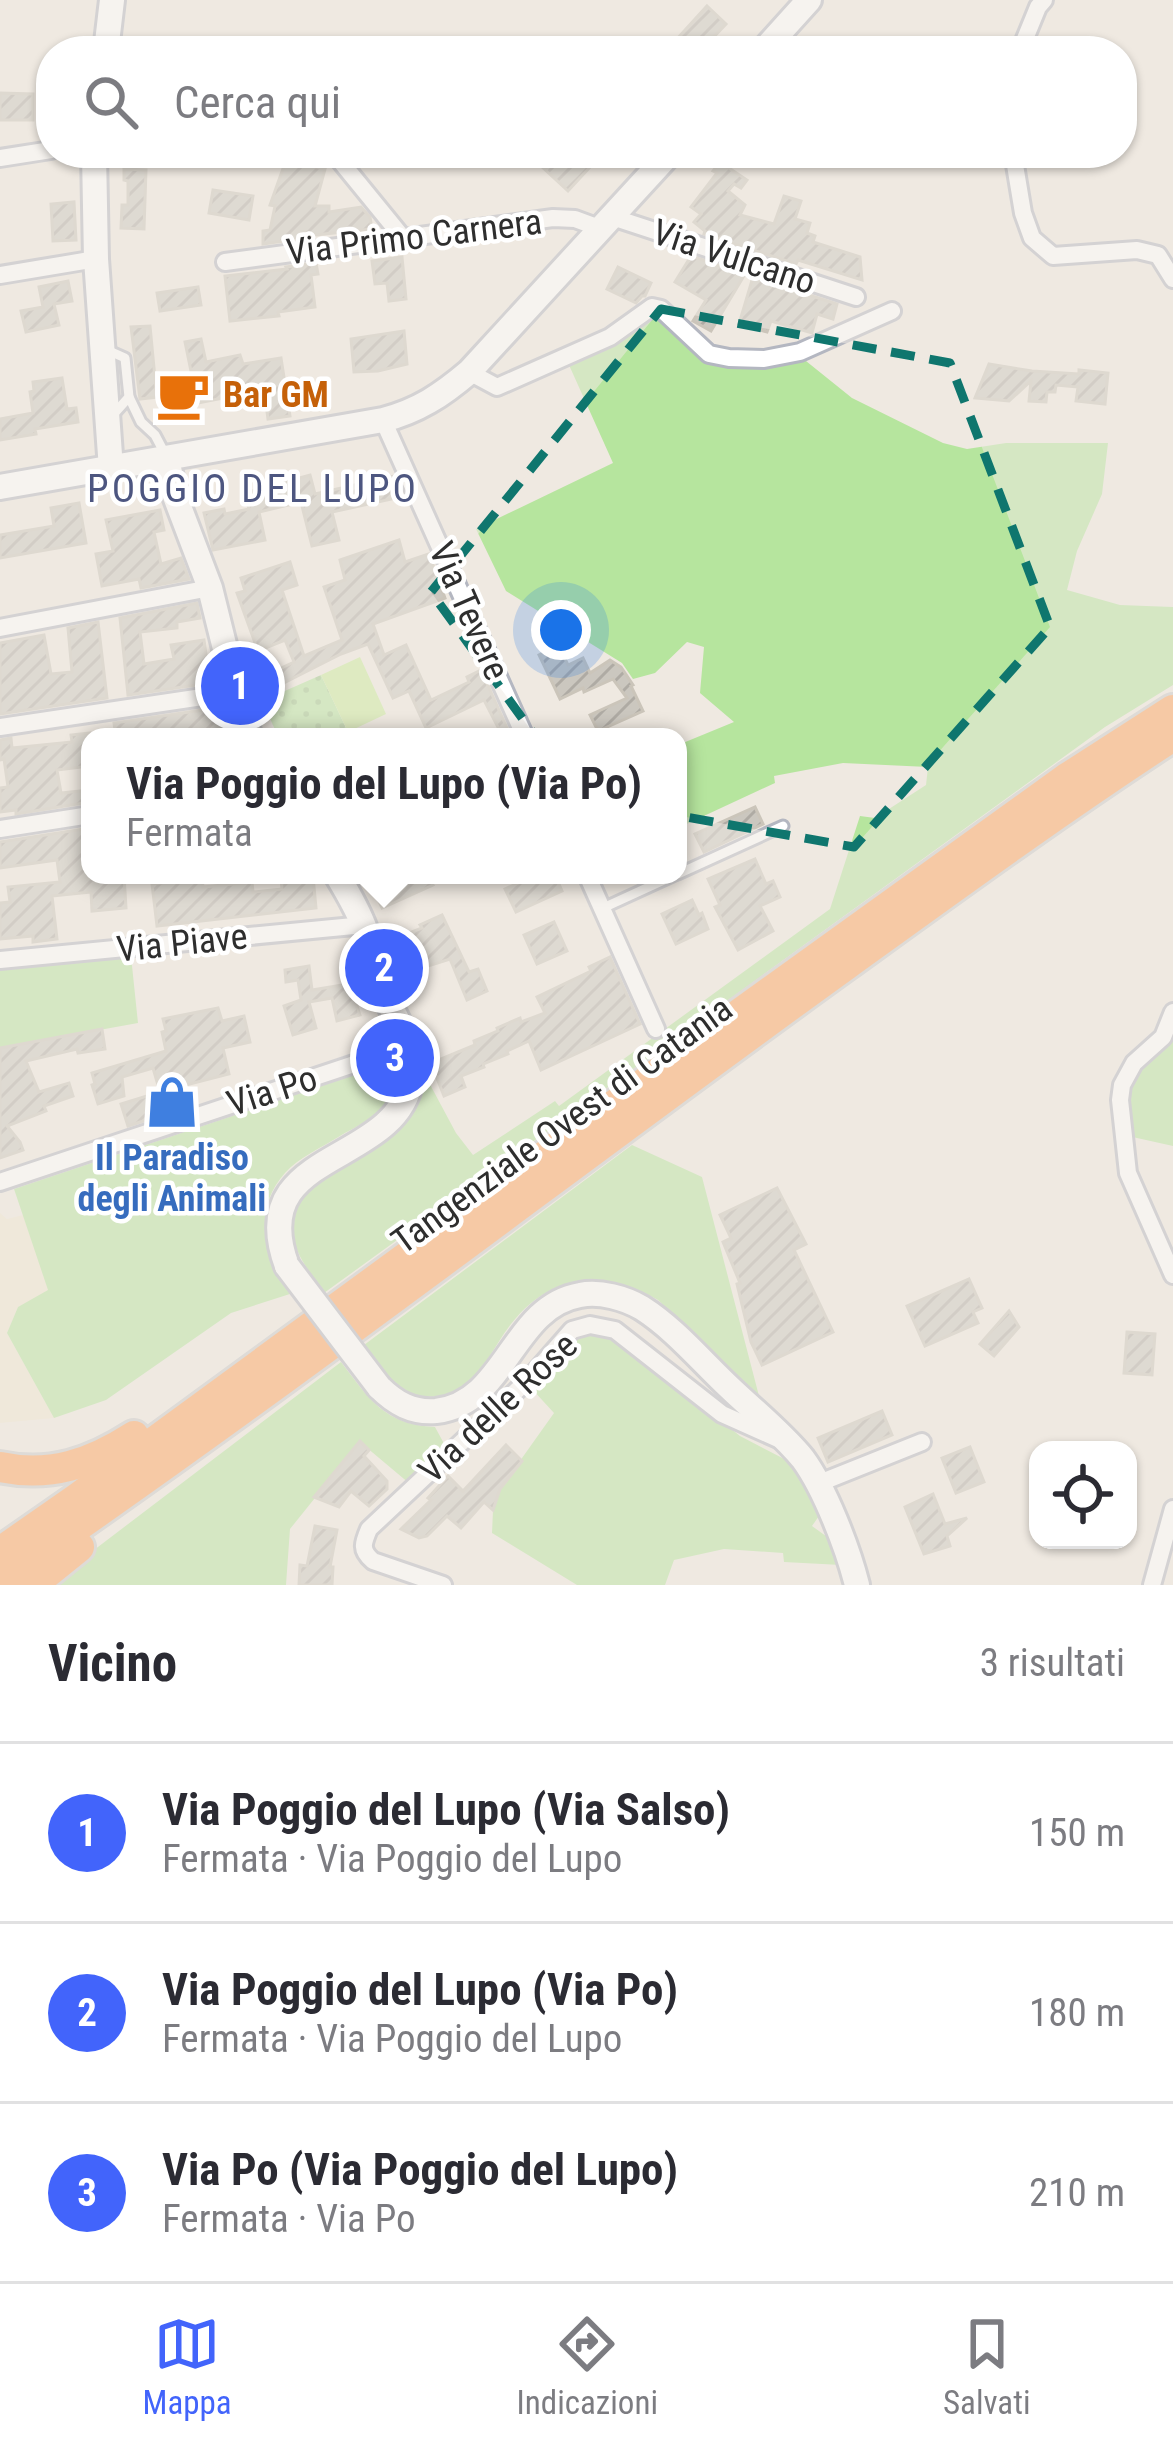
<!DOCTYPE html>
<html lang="it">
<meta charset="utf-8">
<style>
:root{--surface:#fff;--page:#f7f7f7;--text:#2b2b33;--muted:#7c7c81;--line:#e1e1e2;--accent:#4264fb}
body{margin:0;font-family:"Roboto Condensed",sans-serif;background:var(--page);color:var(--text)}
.controls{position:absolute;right:36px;bottom:36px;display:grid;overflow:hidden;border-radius:24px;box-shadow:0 3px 9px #0004}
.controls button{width:108px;height:108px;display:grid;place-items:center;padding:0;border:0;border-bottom:3px solid var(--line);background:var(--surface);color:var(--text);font:60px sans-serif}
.you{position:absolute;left:561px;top:630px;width:42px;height:42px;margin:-30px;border:9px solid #fff;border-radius:50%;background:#1a73e8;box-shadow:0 0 0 18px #1a73e833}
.badge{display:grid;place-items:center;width:78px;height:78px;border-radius:50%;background:var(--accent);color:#fff;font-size:39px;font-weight:700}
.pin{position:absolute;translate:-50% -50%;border:6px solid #fff;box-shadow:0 3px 12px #0006}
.popup{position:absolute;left:81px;top:728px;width:606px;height:156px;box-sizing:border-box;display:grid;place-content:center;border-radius:24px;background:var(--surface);filter:drop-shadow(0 3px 9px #0005);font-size:39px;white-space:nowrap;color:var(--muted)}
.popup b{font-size:45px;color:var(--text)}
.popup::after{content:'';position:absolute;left:50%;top:100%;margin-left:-24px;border:24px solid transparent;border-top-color:var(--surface)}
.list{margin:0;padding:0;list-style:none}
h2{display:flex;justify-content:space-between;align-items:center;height:156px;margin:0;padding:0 48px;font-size:51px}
h2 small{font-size:39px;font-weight:400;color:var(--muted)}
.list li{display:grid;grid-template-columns:78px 1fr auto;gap:36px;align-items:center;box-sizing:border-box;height:180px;padding:0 48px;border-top:3px solid var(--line)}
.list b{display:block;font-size:45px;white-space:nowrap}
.list p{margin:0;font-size:39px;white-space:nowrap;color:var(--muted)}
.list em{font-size:39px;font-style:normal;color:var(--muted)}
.icon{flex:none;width:66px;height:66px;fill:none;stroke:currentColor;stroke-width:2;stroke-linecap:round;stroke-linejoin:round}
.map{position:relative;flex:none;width:1173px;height:1585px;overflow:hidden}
.search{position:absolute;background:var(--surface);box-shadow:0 3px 9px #0004;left:36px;right:36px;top:36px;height:132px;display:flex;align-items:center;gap:30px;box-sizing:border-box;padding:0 42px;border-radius:48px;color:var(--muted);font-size:45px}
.sheet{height:696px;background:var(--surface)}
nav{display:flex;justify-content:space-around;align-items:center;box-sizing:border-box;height:168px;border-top:3px solid var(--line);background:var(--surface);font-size:33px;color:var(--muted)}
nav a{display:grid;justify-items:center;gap:6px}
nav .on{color:var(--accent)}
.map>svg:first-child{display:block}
</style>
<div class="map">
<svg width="1173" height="1585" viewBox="0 0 1173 1585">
<defs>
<pattern id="park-dots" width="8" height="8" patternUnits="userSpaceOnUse" patternTransform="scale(3)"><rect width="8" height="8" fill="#b6e59e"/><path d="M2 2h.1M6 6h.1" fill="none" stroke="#9dc588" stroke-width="1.8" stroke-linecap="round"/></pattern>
<pattern id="building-hatch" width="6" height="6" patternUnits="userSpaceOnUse" patternTransform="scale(3)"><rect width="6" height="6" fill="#cbc7bf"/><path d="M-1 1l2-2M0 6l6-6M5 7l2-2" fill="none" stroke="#afaba4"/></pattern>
</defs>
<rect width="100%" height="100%" fill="#efe9e1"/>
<polygon fill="#f0e6d1" points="0,1213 7,1219 23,1215 49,1291 18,1307 7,1333 54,1418 0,1423"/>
<g fill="#b6e59e">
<path d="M651,316L664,318L696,351L801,357L852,398L943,443L967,449L1006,443H1108L1102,494L1077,551L1067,590L1120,605L1173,607V685L1105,727L324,1293C296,1253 280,1235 306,1188L397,1131C413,1115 419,1098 426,1077L456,1133L473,1155L555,1101L559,1106L830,909L860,816L875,818L926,785L928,767L843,763L774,776L775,783L678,828V745L734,722L700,693L704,647L687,642L655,673L633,679L622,663L506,591L476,529L613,463L569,365L610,345Z"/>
<polygon points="131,956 138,1023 0,1048 0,970"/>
<polygon points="1173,1032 1173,1146 1128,1136 1128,1086 1139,1069"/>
<path d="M399,1060C401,1075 398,1092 388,1104C376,1118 355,1127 340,1136C323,1147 299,1157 285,1173C251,1211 265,1256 293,1293L231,1313L106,1400L54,1418L7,1333L18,1307L48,1290L14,1189Z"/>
<path d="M632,1145L702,1177L759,1396L658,1300C604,1268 551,1273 511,1324C496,1343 486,1367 468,1384C450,1400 419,1401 399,1387C384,1376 375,1359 364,1345Z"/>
<polygon points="597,1333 624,1343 740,1436 794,1464 819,1516 812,1526 830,1539 841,1565 784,1562 783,1553 724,1549 674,1560 665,1585 577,1585 492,1533 493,1510 500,1489 554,1413 532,1389 573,1340 578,1335"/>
<path d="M341,1362C370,1400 384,1424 435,1427L447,1449L410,1484L360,1442L290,1529L286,1585H48Z"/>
</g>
<polygon fill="url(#park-dots)" points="321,675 348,732 335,737 275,737 277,734 262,701"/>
<polygon fill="#c9ec9a" points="360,657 386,714 348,732 321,675"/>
<g fill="url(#building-hatch)" stroke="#cbc5ba" stroke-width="3">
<polygon points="707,6 726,24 710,41 701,51 666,51"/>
<polygon points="0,93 33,94 33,120 0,120"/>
<polygon points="554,153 603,153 568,191 541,166"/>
<polygon points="286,160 325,169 315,206 329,206 329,212 361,207 370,217 372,229 306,236 305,238 263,244 263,231 270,230 275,206 270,205"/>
<polygon points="720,162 747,180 741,188 734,184 728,191 745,205 740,215 774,224 784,196 801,201 795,219 810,223 807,233 815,236 813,242 860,257 862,280 798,260 796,264 704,234 705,231 694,222 701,214 691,207 717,173 713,171"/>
<polygon points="124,169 146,170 144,229 121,228 122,205 128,205 128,181 124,180"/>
<polygon points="213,190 253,196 249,220 209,213"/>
<polygon points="74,202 76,240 53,241 51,204"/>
<polygon points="691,256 745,274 711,331 693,321 706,300 675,282"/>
<polygon points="402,257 406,299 389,301 387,283 375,284 372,261"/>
<polygon points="316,263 318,274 311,275 315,307 278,312 279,316 230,321 225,276 287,269 286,267"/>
<polygon points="618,267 651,283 645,296 642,296 636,303 607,289"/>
<polygon points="753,277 837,304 833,319 817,314 812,333 771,321 767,332 739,324"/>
<polygon points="68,281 72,301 54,304 59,325 26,332 21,311 43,307 39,287"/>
<polygon points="198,287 201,305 160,311 157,293"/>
<polygon points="150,326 156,389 193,381 185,342 201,339 206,362 240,355 243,364 281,358 290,416 268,419 264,390 178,407 176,395 140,399 131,327"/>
<polygon points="404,331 407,364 378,371 354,372 351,339"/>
<polygon points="989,364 1032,371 1079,374 1079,370 1108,373 1105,404 1076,401 1078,387 1056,385 1055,392 1047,392 1046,402 1029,401 1031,381 1009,401 975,398"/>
<polygon points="62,378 67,409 76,408 78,422 35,429 36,434 0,440 0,419 33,413 30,392 34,391 33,382"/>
<polygon points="310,475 315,494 394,476 401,497 332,512 339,540 312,546 301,502 259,512 265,540 213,550 204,513 224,509 225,514 249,509 244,493"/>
<polygon points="79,503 86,543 0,558 0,535 54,526 51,508"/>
<polygon points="160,510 164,530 154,532 161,564 181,558 189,579 141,588 139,579 102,586 96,554 113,551 106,520"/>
<polygon points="399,540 405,562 429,554 445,598 373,624 384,655 406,645 431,700 469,682 467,677 481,670 511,737 503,737 484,700 426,728 409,691 393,698 368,644 341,654 264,693 258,679 294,662 285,640 258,651 237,593 245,591 241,578 290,562 297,585 282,590 304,656 342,640 324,587 345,580 340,560"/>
<polygon points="197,603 200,618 177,622 177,628 140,632 144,664 174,659 171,645 204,640 210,683 128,695 120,618"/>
<polygon points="98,622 107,698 0,714 0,643 44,635 51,674 72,672 68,628"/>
<polygon points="559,645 568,665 583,658 590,673 610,660 621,667 633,685 631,686 643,711 598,731 590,715 627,698 613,679 584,692 583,688 560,699 539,655"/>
<polygon points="223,707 231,734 191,737 190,730 163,734 163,737 116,737 114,723"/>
<polygon points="90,733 90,766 57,770 61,793 90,790 90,802 16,814 16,810 0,812 0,788 8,787 4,759 0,760 0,740 11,738 12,748 72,742 71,735"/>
<polygon points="755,807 763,824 704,852 695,834"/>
<polygon points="90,828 90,875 124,875 126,908 92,911 91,892 52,896 57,939 33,942 33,936 0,939 0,903 10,902 8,887 60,882 57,860 0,868 0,842"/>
<polygon points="755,859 766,884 773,881 780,897 760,906 773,931 738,950 715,907 720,905 708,879"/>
<polygon points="396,875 428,875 433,885 382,908 372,886"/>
<polygon points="536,875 555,875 562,891 516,912 505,889"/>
<polygon points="313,876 316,908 157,926 152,884 202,878 203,887 252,882 253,892 282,889 281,879"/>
<polygon points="692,900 699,915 702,913 708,929 676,944 662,914"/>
<polygon points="442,915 469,972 478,969 487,991 467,1000 450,959 425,967 409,933 422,928 420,925"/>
<polygon points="554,922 567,951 537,964 524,935"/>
<polygon points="610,957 640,1024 541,1070 529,1041 507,1051 508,1054 483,1064 484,1067 461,1076 465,1087 444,1096 431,1063 475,1045 474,1041 498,1031 497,1028 520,1018 521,1022 545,1013 537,997 591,971 589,967"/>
<polygon points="309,966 312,990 361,982 366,994 354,997 360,1015 337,1021 332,998 309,1002 316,1028 293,1035 284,1006 301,1000 298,980 286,982 285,970"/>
<polygon points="218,1008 222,1021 244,1016 250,1042 223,1048 229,1074 174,1088 180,1109 128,1126 121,1104 160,1092 153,1068 122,1077 124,1096 98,1104 92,1085 95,1084 92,1073 166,1051 162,1032 166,1031 163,1019"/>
<polygon points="102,1029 105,1049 78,1053 77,1049 26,1061 39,1092 69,1083 73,1096 44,1106 46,1111 7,1126 20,1142 23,1150 0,1158 0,1048"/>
<polygon points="777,1188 806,1244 794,1250 833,1332 762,1365 751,1342 737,1284 740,1283 723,1242 731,1238 720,1215"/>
<polygon points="969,1279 982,1308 973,1312 978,1323 925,1346 907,1306"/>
<polygon points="1009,1311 1019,1327 994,1356 980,1344"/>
<polygon points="1127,1332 1155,1334 1152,1375 1124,1373"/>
<polygon points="882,1411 892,1435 828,1462 818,1438"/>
<polygon points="360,1441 369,1450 364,1456 387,1481 387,1489 369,1506 351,1491 339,1507 314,1497"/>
<polygon points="506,1445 522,1461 500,1489 493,1510 484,1502 461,1528 447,1516 427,1536 419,1538 401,1529 431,1500 428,1498 448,1476 463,1491"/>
<polygon points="970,1447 984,1482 956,1493 942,1458"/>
<polygon points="933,1494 945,1524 967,1518 947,1536 950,1546 924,1554 905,1507"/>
<polygon points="315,1526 337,1530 330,1567 333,1567 332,1585 299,1585 300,1565 307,1566"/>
</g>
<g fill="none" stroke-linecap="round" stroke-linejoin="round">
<g stroke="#b4b7c1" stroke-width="15">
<g id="lane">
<polyline points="107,350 125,358 129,397 111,417"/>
<polyline points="129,397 141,422 155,435 165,454"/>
<polyline points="678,874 783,826"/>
<polyline points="603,908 675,875"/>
</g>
</g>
<g stroke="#b4b7c1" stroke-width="22">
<g id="street">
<polyline points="1020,51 1038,7 1044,0"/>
<polyline points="1013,153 1023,213 1032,238 1053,256 1137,250 1158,255 1173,279"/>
<polyline points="337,157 403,238"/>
<polyline points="0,158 51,150"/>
<polyline points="612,217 856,297"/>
<polyline points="225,262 553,218 575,219 602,229"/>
<polyline points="0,275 96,259"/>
<polyline points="469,372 497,387 610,337 652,307 661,309 709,354 729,358 764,359 800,352 892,311"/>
<polyline points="383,420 525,737"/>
<polyline points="0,628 210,588"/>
<polyline points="0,727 236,692"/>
<polyline points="0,829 90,815"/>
<polyline points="587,875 656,1029"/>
<polyline points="0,960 364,925"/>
<polyline points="1173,1012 1163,1037 1134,1063 1122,1085 1120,1100 1128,1173 1173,1275"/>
<polyline points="0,1182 408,1046"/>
<polyline points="817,1484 922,1442"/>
<path d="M443,1585L373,1561C360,1550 363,1543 369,1529L529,1379L572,1330L590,1325L615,1330L722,1414L778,1439"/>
<polyline points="1152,1585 1173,1509"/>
</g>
</g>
<g stroke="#b4b7c1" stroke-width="30">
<g id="secondary">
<polyline points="106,51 112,0"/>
<polyline points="763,51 809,0"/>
<polyline points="94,153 96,259 111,469"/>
<polyline points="167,459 175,496 210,588 238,701 250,737"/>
<path d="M0,487L383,420C418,411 442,395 469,372L670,153"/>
<path d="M287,1266C243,1148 395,1168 411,1080C418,1044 388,1009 377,977C373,962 371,947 366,932C359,912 348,893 337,875"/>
<path d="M379,1387C395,1403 412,1413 436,1411C507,1403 511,1307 580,1295C600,1291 625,1298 642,1308C675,1329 702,1362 730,1388C754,1411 782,1433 803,1459C825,1489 848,1549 857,1585"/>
</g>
</g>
<g stroke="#c9c9c9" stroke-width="36">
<g id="highway">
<path d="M0,1467C50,1478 92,1463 134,1436"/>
<polyline points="0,1552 76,1499 718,1029 1067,778 1173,710"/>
<path d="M0,1580C288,1383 563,1169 846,965C954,887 1061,809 1173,736"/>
<polyline points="32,1585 79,1547"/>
</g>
</g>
<use href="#lane" stroke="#fff" stroke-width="9"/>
<use href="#street" stroke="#fff" stroke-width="16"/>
<use href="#secondary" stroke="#fff" stroke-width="24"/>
<use href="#highway" stroke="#ffa35c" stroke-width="30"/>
<g stroke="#b4b7c1" stroke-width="30" stroke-linecap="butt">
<polyline id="secondary-bridge" points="287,1266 379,1387"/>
</g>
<use href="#secondary-bridge" stroke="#fff" stroke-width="24"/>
</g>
<path d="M0 0H1173V1585H0ZM661,309L950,363L1050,627L854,847L580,798L431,592Z" fill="#efe9e1" fill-opacity=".55" fill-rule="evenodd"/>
<path fill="none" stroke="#0f766e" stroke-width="9" stroke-dasharray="24 15" stroke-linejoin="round" d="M661,309L950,363L1050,627L854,847L580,798L431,592Z"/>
<defs>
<g id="cafe-bare" transform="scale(4.14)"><path d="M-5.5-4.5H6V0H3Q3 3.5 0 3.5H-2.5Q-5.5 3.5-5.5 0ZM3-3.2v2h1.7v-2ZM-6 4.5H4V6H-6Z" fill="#e8710a" stroke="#fff" stroke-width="2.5" paint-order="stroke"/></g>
<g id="shop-bare" transform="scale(4.14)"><path d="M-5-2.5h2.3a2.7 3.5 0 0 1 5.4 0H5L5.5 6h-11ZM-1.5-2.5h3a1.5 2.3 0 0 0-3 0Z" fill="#3f7fe0" stroke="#fff" stroke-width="2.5" paint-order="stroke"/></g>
</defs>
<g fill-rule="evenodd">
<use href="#cafe-bare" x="183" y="395"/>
<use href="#shop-bare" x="172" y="1102"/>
</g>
<g text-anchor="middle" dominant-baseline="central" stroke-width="9" stroke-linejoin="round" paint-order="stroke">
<g font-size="36" fill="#2e2e2e" stroke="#fff">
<text transform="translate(414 237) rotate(-7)">Via Primo Carnera</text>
<text transform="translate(734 257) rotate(18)">Via Vulcano</text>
<text transform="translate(469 611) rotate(66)">Via Tevere</text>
<text transform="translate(182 943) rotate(-6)">Via Piave</text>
<text transform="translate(272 1091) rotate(-18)">Via Po</text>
<text transform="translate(562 1125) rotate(-36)">Tangenziale Ovest di Catania</text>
<text transform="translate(498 1408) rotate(-43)">Via delle Rose</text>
</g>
<g font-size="36" font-weight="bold" fill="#c56008" stroke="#fff" text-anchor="start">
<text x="223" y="395">Bar GM</text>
</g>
<g font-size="36" font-weight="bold" fill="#366cbe" stroke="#fff">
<text x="172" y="1158">Il Paradiso<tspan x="172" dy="41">degli Animali</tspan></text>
</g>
<g font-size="39" letter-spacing="3" fill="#4d5680" stroke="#fff">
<text x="253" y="489">POGGIO DEL LUPO</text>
</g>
</g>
</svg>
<div class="controls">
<button><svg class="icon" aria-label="locate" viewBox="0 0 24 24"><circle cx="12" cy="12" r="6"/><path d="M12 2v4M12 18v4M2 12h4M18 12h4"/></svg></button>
</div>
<div class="you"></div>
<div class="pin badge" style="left:240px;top:686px">1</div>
<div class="pin badge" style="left:384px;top:968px">2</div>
<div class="popup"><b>Via Poggio del Lupo (Via Po)</b>Fermata</div>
<div class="pin badge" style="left:395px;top:1058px">3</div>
<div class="search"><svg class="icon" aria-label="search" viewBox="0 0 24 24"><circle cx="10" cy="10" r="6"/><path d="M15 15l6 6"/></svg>Cerca qui</div>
</div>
<section class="sheet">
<h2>Vicino<small>3 risultati</small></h2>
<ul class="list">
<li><span class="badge">1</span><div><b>Via Poggio del Lupo (Via Salso)</b><p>Fermata · Via Poggio del Lupo</p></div><em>150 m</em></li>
<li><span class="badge">2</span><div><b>Via Poggio del Lupo (Via Po)</b><p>Fermata · Via Poggio del Lupo</p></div><em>180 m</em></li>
<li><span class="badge">3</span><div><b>Via Po (Via Poggio del Lupo)</b><p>Fermata · Via Po</p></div><em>210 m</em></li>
</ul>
</section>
<nav>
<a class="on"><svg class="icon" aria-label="map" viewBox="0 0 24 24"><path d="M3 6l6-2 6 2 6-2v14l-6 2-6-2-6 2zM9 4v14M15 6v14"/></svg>Mappa</a>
<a><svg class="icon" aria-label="directions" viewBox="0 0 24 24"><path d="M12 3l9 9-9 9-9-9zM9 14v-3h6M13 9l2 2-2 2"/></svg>Indicazioni</a>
<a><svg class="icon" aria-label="saved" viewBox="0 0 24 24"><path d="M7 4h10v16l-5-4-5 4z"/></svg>Salvati</a>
</nav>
